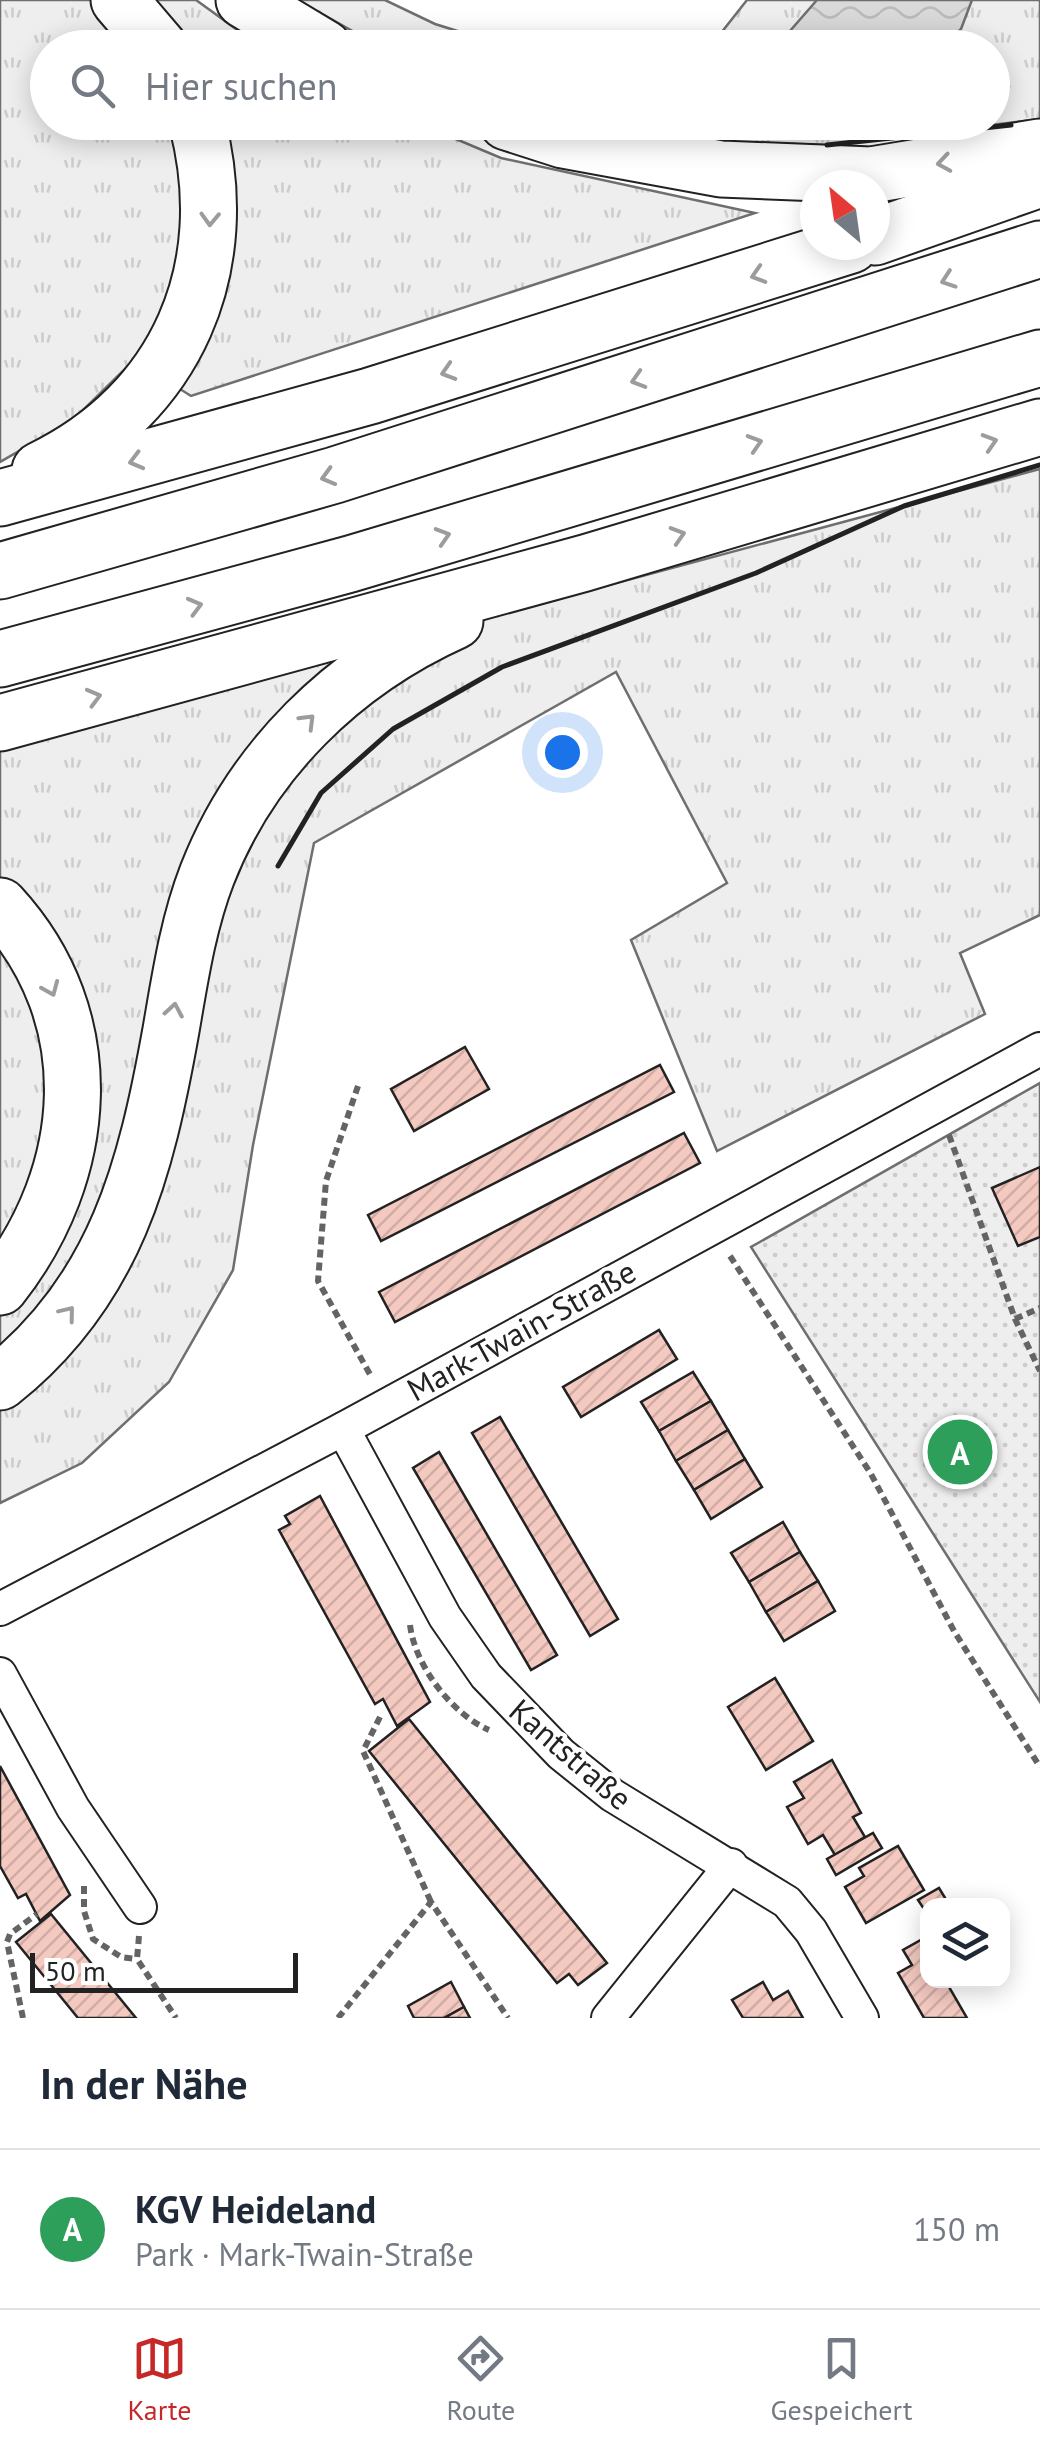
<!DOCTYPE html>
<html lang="de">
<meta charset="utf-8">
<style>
:root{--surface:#fff;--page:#f6f6f7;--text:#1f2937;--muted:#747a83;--line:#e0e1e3;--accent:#c62828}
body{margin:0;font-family:"PT Sans",sans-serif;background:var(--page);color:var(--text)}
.controls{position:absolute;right:30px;bottom:30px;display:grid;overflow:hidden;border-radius:20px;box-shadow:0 5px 25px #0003}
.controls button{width:90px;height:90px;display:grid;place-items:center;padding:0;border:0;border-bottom:2px solid var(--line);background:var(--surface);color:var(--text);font:50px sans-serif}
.compass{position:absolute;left:800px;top:170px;width:90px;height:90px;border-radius:50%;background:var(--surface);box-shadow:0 5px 25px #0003;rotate:331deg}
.scale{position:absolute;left:30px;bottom:25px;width:268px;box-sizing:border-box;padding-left:10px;border:5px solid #222;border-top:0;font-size:28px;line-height:35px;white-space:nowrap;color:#222;-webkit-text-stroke:8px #fff;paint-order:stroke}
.you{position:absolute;left:562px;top:752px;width:35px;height:35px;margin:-25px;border:8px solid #fff;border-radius:50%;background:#1a73e8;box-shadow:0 0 0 15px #1a73e833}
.badge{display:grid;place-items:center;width:65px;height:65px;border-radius:50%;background:var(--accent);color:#fff;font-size:32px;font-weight:700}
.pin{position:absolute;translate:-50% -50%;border:5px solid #fff;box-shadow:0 2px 10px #0006}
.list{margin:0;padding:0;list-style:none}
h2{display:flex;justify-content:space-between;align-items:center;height:130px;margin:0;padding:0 40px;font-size:42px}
h2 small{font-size:32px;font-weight:400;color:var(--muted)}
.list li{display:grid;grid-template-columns:65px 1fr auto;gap:30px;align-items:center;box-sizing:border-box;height:160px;padding:0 40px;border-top:2px solid var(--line)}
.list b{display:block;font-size:38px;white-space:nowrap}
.list p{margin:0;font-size:32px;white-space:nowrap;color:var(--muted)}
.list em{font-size:32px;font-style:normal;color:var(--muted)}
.icon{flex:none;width:55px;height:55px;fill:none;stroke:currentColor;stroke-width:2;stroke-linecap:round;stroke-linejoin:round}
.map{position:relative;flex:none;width:1040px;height:2018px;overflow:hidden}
.search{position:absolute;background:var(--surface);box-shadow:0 5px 25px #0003;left:30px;right:30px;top:30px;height:110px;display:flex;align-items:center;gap:25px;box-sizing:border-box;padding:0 35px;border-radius:55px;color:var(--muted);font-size:38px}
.sheet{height:290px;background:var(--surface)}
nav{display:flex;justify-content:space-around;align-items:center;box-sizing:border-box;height:140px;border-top:2px solid var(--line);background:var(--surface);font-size:28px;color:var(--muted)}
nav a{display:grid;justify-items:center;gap:5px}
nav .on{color:var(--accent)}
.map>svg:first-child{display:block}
</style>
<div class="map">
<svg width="1040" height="2018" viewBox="0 0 1040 2018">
<defs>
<pattern id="grass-tufts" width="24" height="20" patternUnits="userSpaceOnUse" patternTransform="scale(2.5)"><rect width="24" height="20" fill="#eee"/><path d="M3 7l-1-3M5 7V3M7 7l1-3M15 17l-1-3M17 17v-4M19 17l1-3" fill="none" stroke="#ccc"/></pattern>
<pattern id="garden-dots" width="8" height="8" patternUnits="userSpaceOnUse" patternTransform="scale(2.5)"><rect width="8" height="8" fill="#eee"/><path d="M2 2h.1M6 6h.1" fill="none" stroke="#ccc" stroke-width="1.8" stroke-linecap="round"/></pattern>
<pattern id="water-waves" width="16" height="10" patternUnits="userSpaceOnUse" patternTransform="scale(2.5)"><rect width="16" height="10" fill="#d9d9d9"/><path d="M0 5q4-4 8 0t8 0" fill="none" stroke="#bababa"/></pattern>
<pattern id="building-hatch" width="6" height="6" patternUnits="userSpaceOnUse" patternTransform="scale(2.5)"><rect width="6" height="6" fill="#f3c9c0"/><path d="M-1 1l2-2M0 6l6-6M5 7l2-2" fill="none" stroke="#d0aca5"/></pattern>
</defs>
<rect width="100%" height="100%" fill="#fff"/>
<g fill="url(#grass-tufts)" stroke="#6f6f6f" stroke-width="2.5">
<polygon points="0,0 196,0 261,47 48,48 48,122 418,123 501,158 755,213 191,396 134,360 73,420 0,462"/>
<polygon points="297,0 385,0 435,24 509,47 381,47"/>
<polygon points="747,0 1040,0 1040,119 827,145 633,139 577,123 992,122 992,48 710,47"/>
<polygon points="1040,469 1040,915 960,953 985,1014 717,1151 631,940 727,883 616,672 314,843 253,1145 233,1270 169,1382 82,1463 0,1503 0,749"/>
</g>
<polygon fill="url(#garden-dots)" stroke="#6f6f6f" stroke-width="2.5" points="1040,1083 1040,1702 751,1247"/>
<polygon fill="url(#water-waves)" stroke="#6f6f6f" stroke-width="2.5" points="817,0 972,0 961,29 941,47 776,47"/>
<g fill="url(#building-hatch)" stroke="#222" stroke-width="2.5">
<polygon points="465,1047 489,1089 414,1131 391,1089"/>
<polygon points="660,1065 674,1092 381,1241 368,1215"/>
<polygon points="684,1133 700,1163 395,1322 379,1292"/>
<polygon points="1040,1167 1040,1237 1018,1246 992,1188"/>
<polygon points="659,1330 677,1359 581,1417 563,1387"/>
<polygon points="693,1372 711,1401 659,1431 641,1402"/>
<polygon points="711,1401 728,1430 676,1461 659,1431"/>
<polygon points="500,1417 618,1619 590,1636 472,1433"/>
<polygon points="728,1430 745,1459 694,1490 676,1461"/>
<polygon points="439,1452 557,1655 531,1670 413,1468"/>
<polygon points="745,1459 762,1487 711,1519 694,1490"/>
<polygon points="320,1496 430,1702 397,1726 383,1699 375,1704 279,1530 290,1524 285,1516"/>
<polygon points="783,1522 800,1552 749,1582 731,1553"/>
<polygon points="800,1552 818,1581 766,1612 749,1582"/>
<polygon points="818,1581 835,1611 784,1641 766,1612"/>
<polygon points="775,1678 813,1741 766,1770 728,1707"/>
<polygon points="409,1719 607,1963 578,1985 569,1974 557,1983 369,1751"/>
<polygon points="832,1760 861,1813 853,1817 865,1837 835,1855 823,1835 808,1844 787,1807 804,1798 794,1782"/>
<polygon points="0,1766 70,1895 40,1921 26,1894 18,1898 0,1866"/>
<polygon points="873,1833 882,1848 836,1875 827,1859"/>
<polygon points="898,1846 924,1890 866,1923 845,1887 864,1876 859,1868"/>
<polygon points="939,1888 950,1906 928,1906 928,1915 918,1900"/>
<polygon points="51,1914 136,2018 78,2018 16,1942"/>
<polygon points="928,1936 928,1980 960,1980 949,1987 967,2018 924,2018 898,1973 912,1965 903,1950"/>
<polygon points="451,1982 464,2007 444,2018 414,2018 408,2006"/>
<polygon points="763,1982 773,2000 788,1991 803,2018 743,2018 732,2000"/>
<polygon points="464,2007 470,2018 444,2018"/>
</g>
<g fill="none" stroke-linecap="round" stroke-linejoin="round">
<g stroke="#222" stroke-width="36">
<g id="minor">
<polyline points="343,1429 445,1617 486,1676 561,1754 612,1795 787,1902 811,1931 862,2018"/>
<polyline points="0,1609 343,1429 1040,1049"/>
<polyline points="0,1674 73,1808 140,1907"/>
<polyline points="608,2018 731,1865"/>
</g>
</g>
<g stroke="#222" stroke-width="59">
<g id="motorway">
<polyline points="119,0 160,48"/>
<polyline points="244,0 324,48"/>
<polyline points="507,122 563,140 721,169 871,175 1040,147"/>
<polyline points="875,237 1040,179"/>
<path d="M40,470C178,403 235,268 197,122"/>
<polyline points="0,498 370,396 851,245"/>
<polyline points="0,571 335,475 1040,249"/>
<polyline points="0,659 350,564 1040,358"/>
<polyline points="0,723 585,563 1040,427"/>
<path d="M0,906C103,1018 90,1173 0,1287"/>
<path d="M0,1382C116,1290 146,1169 171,1030C180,978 188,924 207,875C252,759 344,671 455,621"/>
</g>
</g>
<g stroke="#646464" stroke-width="6" stroke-dasharray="8 5" stroke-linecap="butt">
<polyline points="358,1086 326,1181 318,1281 372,1378"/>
<polyline points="949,1135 1015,1319 1040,1371"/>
<polyline points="730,1256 871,1474 954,1631 1040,1767"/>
<polyline points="1015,1319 1040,1308"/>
<path d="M410,1625C415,1666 452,1714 489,1730"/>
<polyline points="380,1717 363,1751 431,1902"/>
<polyline points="84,1886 84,1911 93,1939 121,1957 137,1959"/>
<polyline points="139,1936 137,1959 176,2018"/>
<polyline points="23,2018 7,1942 10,1934 37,1914"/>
<polyline points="338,2018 431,1902 508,2018"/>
</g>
<use href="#minor" stroke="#fff" stroke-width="32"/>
<use href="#motorway" stroke="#fff" stroke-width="55"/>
<g stroke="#222" stroke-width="5">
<polyline points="827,145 1011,125"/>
<polyline points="278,866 321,793 393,729 502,667 756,573 904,506 1040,465"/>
</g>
</g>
<defs><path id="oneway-chevron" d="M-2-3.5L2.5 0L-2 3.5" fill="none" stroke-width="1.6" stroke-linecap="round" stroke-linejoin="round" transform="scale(2.5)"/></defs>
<g stroke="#9c9c9c">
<use href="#oneway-chevron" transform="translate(944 163) rotate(171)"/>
<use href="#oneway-chevron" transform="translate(210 219) rotate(92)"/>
<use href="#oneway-chevron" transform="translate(758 275) rotate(163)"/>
<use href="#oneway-chevron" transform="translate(948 280) rotate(161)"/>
<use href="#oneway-chevron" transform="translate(448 372) rotate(163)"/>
<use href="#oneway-chevron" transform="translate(638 380) rotate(163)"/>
<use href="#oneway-chevron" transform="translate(990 442) rotate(-17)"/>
<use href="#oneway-chevron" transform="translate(755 443) rotate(-17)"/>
<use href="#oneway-chevron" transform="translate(136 461) rotate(165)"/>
<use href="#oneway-chevron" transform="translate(328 477) rotate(164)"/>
<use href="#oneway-chevron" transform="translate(678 535) rotate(-17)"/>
<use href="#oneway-chevron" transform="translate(443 536) rotate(-17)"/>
<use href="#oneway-chevron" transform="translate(195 606) rotate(-15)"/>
<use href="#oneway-chevron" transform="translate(94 697) rotate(-15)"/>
<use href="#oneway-chevron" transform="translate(308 721) rotate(-45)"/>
<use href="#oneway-chevron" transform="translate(51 989) rotate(67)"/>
<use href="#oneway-chevron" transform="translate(174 1010) rotate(-80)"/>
<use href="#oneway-chevron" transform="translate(68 1313) rotate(-51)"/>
</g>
<g text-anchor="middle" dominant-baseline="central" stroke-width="8" stroke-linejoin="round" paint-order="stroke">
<g font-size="32" fill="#222" stroke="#fff">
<text transform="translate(521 1330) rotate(-29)">Mark-Twain-Straße</text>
<text transform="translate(571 1754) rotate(41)">Kantstraße</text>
</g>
</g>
</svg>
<div class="controls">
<button><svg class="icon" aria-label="layers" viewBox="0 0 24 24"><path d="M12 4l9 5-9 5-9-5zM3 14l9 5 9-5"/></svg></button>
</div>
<svg class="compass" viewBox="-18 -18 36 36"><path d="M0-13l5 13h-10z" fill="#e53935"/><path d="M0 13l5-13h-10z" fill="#747a83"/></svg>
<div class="scale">50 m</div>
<div class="you"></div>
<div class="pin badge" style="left:960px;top:1452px;background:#2e9e5b">A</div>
<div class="search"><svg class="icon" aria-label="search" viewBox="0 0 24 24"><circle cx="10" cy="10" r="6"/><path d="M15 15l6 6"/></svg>Hier suchen</div>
</div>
<section class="sheet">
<h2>In der Nähe<small></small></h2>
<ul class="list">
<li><span class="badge" style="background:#2e9e5b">A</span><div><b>KGV Heideland</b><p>Park · Mark-Twain-Straße</p></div><em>150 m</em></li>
</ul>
</section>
<nav>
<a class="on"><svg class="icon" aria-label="map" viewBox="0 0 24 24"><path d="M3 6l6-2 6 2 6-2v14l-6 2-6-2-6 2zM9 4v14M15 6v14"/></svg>Karte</a>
<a><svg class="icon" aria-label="directions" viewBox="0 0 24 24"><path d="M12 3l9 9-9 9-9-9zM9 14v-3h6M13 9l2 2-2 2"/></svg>Route</a>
<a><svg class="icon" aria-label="saved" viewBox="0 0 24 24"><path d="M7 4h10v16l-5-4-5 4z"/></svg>Gespeichert</a>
</nav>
